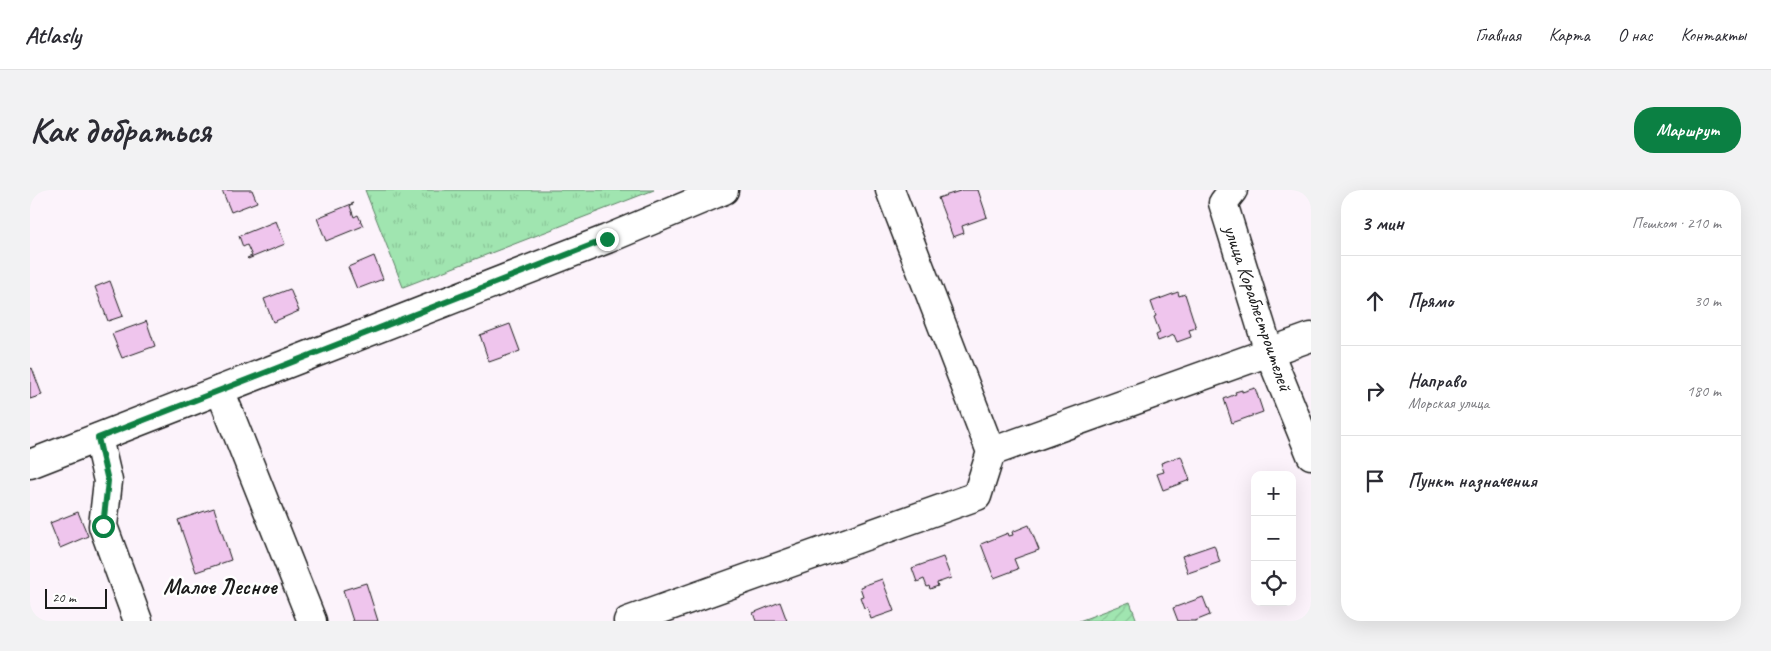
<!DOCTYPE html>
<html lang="ru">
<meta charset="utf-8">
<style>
:root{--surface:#fff;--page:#f2f2f3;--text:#2b2b33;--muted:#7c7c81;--line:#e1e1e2;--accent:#0b8043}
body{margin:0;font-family:Caveat,sans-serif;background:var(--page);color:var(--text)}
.controls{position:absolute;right:15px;bottom:15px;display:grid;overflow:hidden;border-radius:10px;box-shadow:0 5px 20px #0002}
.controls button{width:45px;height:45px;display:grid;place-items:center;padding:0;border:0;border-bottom:1px solid var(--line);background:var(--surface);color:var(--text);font:25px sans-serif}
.scale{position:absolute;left:15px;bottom:12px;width:62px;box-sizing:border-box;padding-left:5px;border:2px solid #1c1c1c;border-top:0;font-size:14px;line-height:18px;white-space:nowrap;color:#1c1c1c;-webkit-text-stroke:4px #fff;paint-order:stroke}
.stop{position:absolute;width:15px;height:15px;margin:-11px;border:4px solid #0b8043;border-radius:50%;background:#fff}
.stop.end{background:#0b8043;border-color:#fff;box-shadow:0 1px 5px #0008}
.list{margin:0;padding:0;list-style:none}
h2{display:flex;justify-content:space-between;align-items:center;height:65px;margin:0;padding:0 20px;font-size:21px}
h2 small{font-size:16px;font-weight:400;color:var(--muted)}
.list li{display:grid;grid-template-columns:32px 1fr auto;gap:15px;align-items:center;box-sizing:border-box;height:90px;padding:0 20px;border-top:1px solid var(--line)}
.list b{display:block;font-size:19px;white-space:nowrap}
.list p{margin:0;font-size:16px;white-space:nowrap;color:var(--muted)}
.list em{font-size:16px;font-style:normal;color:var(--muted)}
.icon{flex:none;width:28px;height:28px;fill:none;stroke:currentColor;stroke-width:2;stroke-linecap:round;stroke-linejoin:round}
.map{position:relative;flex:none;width:1281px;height:431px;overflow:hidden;border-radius:20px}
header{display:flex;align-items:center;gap:30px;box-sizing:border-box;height:70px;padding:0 25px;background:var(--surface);border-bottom:1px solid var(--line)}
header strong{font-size:24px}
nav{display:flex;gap:28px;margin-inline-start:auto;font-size:18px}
.intro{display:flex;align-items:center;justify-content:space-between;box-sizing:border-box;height:120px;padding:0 30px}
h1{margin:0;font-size:35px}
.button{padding:12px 22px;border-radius:20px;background:var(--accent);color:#fff;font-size:18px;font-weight:700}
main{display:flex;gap:30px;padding:0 30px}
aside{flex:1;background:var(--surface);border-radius:20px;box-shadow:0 5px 20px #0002}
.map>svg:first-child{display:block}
</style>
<header>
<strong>Atlasly</strong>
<nav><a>Главная</a><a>Карта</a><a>О нас</a><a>Контакты</a></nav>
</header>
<div class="intro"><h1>Как добраться</h1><a class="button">Маршрут</a></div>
<main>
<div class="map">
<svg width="1281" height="431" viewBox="0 0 1281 431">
<defs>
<pattern id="grass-tufts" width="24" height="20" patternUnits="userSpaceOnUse" patternTransform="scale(1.25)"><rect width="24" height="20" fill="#a0e5b0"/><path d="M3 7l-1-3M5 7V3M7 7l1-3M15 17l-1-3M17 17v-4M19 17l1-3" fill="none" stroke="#89c497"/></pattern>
<pattern id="garden-furrows" width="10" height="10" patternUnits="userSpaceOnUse" patternTransform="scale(1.25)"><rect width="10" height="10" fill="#a0e5b0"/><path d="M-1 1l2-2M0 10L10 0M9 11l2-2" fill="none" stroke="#89c497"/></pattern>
</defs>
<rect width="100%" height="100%" fill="#fcf3fb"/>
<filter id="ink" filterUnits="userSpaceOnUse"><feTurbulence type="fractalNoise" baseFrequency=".02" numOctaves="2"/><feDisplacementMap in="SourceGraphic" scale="10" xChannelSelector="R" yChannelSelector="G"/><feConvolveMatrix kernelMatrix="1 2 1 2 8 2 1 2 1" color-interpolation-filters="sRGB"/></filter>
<g filter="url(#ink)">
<polygon fill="url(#grass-tufts)" stroke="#5e8066" points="335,0 624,0 373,97"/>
<polygon fill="url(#garden-furrows)" stroke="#5e8066" points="1100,412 1107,431 1049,431"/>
<g fill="#efc5ed" stroke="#1c1c1c">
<polygon points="192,0 222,0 227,12 201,22"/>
<polygon points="933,0 948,0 957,27 932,36 934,43 923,47 908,8"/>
<polygon points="324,13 320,16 324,27 328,25 333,36 296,51 287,28"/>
<polygon points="246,31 255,54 218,69 217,68 222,66 217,55 213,57 209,46"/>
<polygon points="344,66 353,89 327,99 318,77"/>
<polygon points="80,91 93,126 78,131 65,97"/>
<polygon points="260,99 269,121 243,132 234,109"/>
<polygon points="1148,102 1149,106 1155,104 1166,138 1159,140 1161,147 1147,152 1144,145 1128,151 1126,145 1130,143 1124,127 1126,126 1121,112"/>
<polygon points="116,130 125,156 92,168 82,144 115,132"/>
<polygon points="480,134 490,161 459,172 450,145"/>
<polygon points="2,178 12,205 0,209 0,179"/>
<polygon points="1225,198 1233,222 1202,233 1194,209 1206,204 1205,202 1212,200 1212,202"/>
<polygon points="1151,266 1160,290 1133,300 1127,284 1134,282 1131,273"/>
<polygon points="184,318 201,370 166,382 148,330"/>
<polygon points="48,322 58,346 30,358 20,333"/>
<polygon points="999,335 1009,360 984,369 988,379 964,388 951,354 978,343 979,346 983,345 982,342"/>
<polygon points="1184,355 1190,372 1158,383 1152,366"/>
<polygon points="913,367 921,388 907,393 908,396 900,399 899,396 897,397 894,389 887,392 882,378"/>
<polygon points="852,389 864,421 841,429 837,417 834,418 830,407 833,406 830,397"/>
<polygon points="336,393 348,431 323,431 313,400"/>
<polygon points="1173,407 1180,425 1165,431 1148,431 1143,418"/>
<polygon points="750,412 757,431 726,431 723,423"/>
</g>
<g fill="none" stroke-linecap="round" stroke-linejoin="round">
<g stroke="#1c1c1c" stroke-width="31">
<g id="minor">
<polyline points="1203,0 1193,13 1239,162 1281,265"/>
<polyline points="190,200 282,431"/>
<polyline points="68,248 78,291 73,336 108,431"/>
<polyline points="961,262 1281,147"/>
<polyline points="0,274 577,49 694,0"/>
<polyline points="598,431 947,306 961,262 860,0"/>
</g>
</g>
<use href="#minor" stroke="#fff" stroke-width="28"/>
</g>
</g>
<g fill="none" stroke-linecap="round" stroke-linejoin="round" filter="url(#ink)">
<polyline stroke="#0b8043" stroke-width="6" points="73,336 78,291 68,248 577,49"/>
</g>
<g text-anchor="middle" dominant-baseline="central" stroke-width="5" stroke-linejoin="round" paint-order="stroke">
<g font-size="20" fill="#1c1c1c" stroke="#fff">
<text transform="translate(1228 118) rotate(71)">улица Кораблестроителей</text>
</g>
<g font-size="22" font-weight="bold" fill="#1c1c1c" stroke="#fff">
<text x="190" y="397">Малое Лесное</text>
</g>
</g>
</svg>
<div class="controls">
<button>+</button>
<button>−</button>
<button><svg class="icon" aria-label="locate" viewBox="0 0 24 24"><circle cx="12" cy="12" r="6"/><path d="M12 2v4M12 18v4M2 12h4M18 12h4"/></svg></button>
</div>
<div class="scale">20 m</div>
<div class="stop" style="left:73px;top:336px"></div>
<div class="stop end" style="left:577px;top:49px"></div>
</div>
<aside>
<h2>3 мин<small>Пешком · 210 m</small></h2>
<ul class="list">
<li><svg class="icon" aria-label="ahead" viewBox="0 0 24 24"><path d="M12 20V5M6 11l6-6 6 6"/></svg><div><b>Прямо</b></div><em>30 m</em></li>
<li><svg class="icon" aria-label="right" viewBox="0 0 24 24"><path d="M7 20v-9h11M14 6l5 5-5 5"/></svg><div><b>Направо</b><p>Морская улица</p></div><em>180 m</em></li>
<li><svg class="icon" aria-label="arrive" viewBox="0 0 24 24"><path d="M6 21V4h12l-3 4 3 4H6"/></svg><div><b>Пункт назначения</b></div></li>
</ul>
</aside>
</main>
